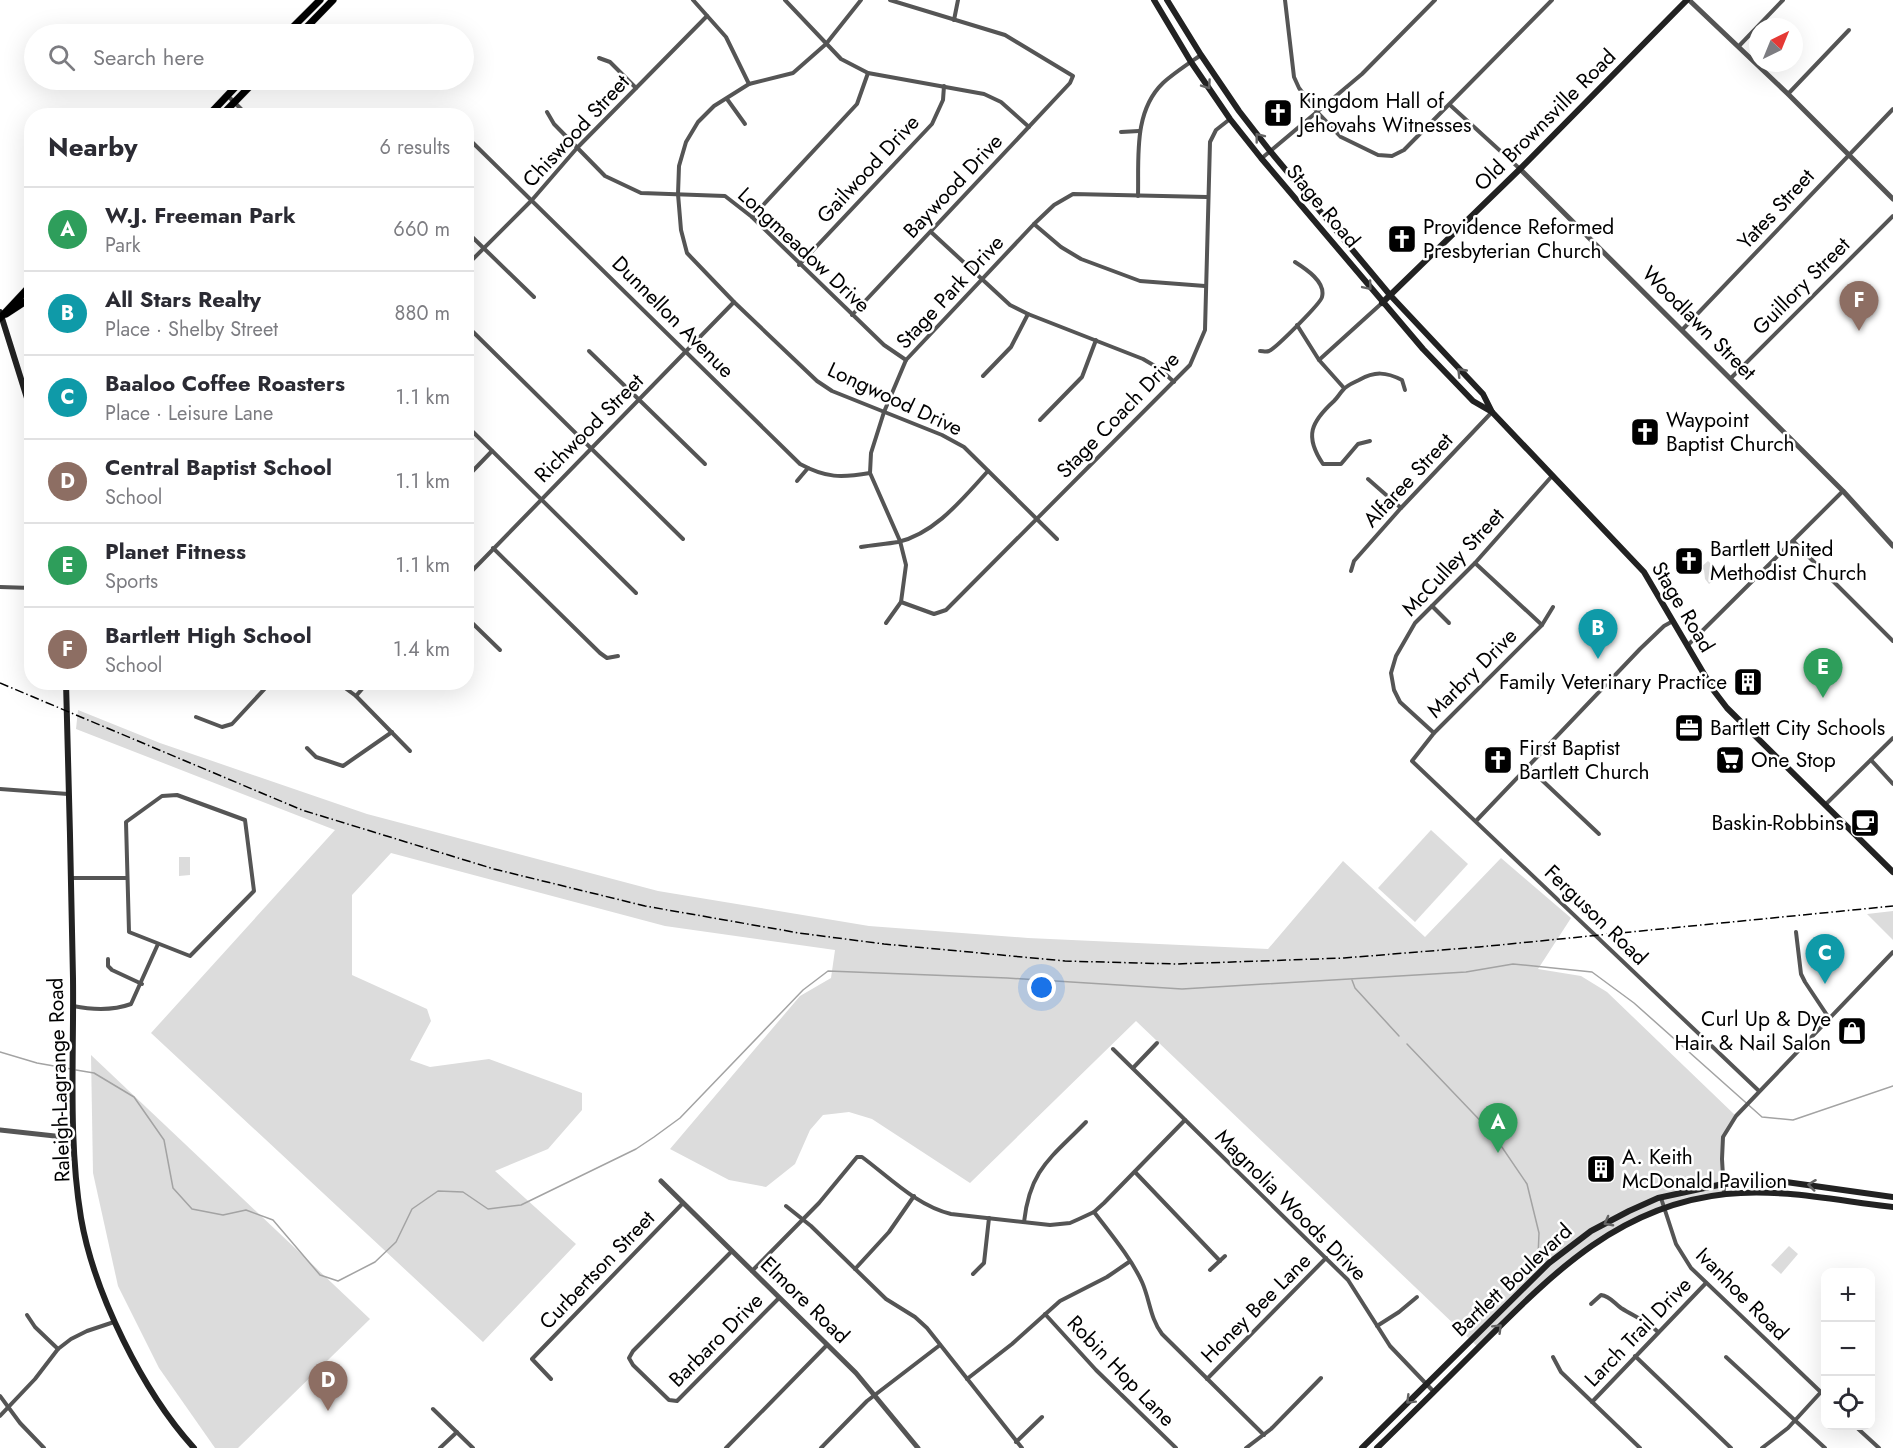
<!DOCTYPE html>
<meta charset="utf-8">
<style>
:root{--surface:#fff;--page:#f7f7f7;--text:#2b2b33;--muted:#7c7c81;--line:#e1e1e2;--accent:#000}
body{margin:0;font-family:Jost,sans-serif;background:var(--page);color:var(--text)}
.controls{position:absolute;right:18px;bottom:18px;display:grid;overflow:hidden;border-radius:12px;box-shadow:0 6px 24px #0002}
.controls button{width:54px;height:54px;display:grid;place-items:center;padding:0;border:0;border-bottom:2px solid var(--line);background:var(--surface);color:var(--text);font:30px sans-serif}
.compass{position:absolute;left:1749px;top:18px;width:54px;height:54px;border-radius:50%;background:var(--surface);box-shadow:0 6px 24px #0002;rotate:43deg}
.you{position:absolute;left:1042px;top:988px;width:21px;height:21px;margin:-15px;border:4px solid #fff;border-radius:50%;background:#1a73e8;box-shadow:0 0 0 9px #1a73e833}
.badge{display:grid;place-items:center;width:39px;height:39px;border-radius:50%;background:var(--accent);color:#fff;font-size:20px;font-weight:700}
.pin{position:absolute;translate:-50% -50px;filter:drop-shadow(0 2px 3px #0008)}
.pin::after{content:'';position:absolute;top:32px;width:21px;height:18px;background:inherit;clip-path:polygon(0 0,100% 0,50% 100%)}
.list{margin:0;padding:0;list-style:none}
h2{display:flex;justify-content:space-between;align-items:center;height:78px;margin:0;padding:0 24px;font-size:26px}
h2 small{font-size:20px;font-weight:400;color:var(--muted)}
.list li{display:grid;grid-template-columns:39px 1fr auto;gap:18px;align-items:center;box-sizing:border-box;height:84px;padding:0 24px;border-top:2px solid var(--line)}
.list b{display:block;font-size:22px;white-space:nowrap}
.list p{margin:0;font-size:20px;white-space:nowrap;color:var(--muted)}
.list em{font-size:20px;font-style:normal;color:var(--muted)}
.icon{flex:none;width:33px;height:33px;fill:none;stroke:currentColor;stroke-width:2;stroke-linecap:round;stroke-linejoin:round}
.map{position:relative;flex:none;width:1893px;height:1448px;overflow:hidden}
.search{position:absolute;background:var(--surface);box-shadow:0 6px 24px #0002;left:24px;top:24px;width:450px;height:66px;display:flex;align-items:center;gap:15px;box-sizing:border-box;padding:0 21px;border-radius:33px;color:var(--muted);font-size:22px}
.panel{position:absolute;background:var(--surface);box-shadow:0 6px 24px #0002;left:24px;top:108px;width:450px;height:582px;border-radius:24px}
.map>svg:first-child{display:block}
</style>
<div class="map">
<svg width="1893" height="1448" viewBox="0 0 1893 1448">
<rect width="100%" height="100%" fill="#fff"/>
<g fill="#dcdcdc">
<polygon points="1708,561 1722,574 1709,584 1705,579 1704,570 1701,567"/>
<polygon points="78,710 160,743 367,814 658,891 869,926 1028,938 1268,949 1343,861 1425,937 1501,858 1571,918 1538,969 1581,976 1607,992 1736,1116 1723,1137 1724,1194 1664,1207 1588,1248 1479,1348 1136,1021 970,1183 872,1119 849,1112 823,1115 810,1130 795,1164 766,1187 729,1180 670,1149 800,996 831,978 835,950 665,926 391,853 352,895 352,975 427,1009 431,1021 410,1060 430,1067 489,1059 582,1093 582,1110 548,1149 495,1171 576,1244 483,1342 151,1033 335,830 76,729"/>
<polygon points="1431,830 1468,864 1415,922 1378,888"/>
<polygon points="179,857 190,857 190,875 179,876"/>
<polygon points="1893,911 1893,940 1867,914"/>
<polygon points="91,1055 370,1319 238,1448 215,1448 159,1368 118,1286 93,1173"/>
<polygon points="1789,1246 1798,1254 1781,1274 1771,1265"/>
</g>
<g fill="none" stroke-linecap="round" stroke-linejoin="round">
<g stroke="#a3a3a3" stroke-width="1.5">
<polyline points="1352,980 1355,988 1399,1036"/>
<polyline points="1407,1044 1493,1134 1527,1184 1539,1233 1538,1257"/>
<polyline points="0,1052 37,1063 71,1069"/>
<polyline points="76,1070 94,1073 134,1097 164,1140 173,1188 192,1209 223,1215 246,1210 273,1220 320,1275 338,1281 375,1262 396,1242 412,1209 438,1191 463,1192 488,1209 521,1205 636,1149 654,1137 680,1118 803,990 828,971 1007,978 1182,989 1466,972 1513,964 1592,972 1634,1003 1762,1117 1793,1120 1893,1086"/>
</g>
<g stroke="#dbdbdb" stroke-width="8">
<g id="primary">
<polyline points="286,34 320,0"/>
<polyline points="300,34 333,0"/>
<polyline points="208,116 242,80"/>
<polyline points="221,116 256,80"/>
<polyline points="6,314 32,297"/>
<polyline points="0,318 32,284"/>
</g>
</g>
<g stroke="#555" stroke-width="4">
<polyline points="693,0 726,37 749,84"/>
<polyline points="785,0 841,59 868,73 984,94 1001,102 1029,127"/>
<polyline points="861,0 826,44 793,73 749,84 714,106 698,122 686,142 679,166 678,194 681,230 687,253 734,302 817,381 832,391 942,435 964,447 1057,539"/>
<polyline points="1285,0 1294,77 1299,88 1318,113 1341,137 1378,155 1392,156 1404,150 1552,0"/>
<polyline points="954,20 958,0"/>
<polyline points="1739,46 1783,0"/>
<polyline points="599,58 610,62 636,88"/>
<polyline points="1788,94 1849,30"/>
<polyline points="227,95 248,116"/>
<polyline points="727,99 745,124"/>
<polyline points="1450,105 1520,169"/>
<polyline points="547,112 554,124 605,176 641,193 725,196 752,217 884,345 906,360"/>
<polyline points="1121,132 1139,131"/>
<path d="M472,142L800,464C826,478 841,478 870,473"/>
<polyline points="1262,158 1362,74 1435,0"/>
<path d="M1138,196C1139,158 1133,112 1163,83C1174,73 1188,64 1201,55"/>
<polyline points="752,217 857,104 868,73"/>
<polyline points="1034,224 1061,247 1081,259 1140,281 1205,286"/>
<polyline points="466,231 534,297"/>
<polyline points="931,232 1010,305 1028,314 1143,359 1160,369 1174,382"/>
<polyline points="799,265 932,124 943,100 944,86"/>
<polyline points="466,266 532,200 577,148 707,16"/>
<polyline points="852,315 1070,83 1073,76 1005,35 890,0"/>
<polyline points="466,325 683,539"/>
<polyline points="1297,325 1319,360 1344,388"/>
<polyline points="1682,330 1893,109"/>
<polyline points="589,351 705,464"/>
<path d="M1260,351C1263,351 1266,352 1269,351C1276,348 1321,303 1322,297C1326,282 1306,269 1295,262"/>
<polyline points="1319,360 1382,303"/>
<polyline points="983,376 1011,347 1028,314"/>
<polyline points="1731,378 1893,216"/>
<polyline points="1040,420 1082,377 1096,340"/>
<polyline points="466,425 636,593"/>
<path d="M1370,441L1358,444L1341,464H1323C1304,436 1311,422 1334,401C1338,397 1340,393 1343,390C1347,385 1353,383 1359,380C1375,371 1386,372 1402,380L1405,390"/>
<polyline points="466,478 492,451"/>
<polyline points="1368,479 1401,508"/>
<polyline points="797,481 808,468"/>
<polyline points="1793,541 1893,641"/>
<path d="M861,547C873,545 886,544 898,542C936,533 963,498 988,471"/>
<polyline points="493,548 600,653 607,658 618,656"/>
<polyline points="1475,563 1542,625"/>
<polyline points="1351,571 1354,561 1401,508 1492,412"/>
<polyline points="466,577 734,302"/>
<polyline points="0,587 32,588"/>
<polyline points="901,602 934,614 946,610 1190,365 1205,330 1210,142 1216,130 1230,119"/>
<polyline points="1432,606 1449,623"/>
<polyline points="1553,607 1542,625 1434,733 1412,761 1759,1091"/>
<polyline points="466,617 500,650"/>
<polyline points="886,623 901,602 906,565 900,541 870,473 871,453 884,412 906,360 1034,224 1054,205 1073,194 1207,197"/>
<polyline points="1688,645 1843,491"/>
<polyline points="337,682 356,696 410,751"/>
<polyline points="356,696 368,682"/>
<polyline points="196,717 222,727 232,724 271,682"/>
<polyline points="1434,733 1400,702 1394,690 1391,673 1396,656 1415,623 1475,563 1552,476"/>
<polyline points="307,748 316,757 343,766 392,732"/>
<polyline points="1871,760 1893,784"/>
<polyline points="1528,767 1599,834"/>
<polyline points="0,789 68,794"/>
<polygon points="177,795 245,820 254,891 190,956 129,932 126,822 162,796"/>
<polyline points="1826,804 1893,738"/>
<polyline points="1476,821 1640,649 1664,626 1673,621"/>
<polyline points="71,878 127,878"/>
<polyline points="1796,932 1801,974 1805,982 1829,1018"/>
<polyline points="108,959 108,966 112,970 142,984"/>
<path d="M73,1006C93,1010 112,1011 131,1004L158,944"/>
<polyline points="1113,1049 1348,1280 1390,1346 1434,1392"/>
<polyline points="1133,1068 1157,1043"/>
<polyline points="1135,1172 1220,1261"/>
<polyline points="1724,1194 1722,1159 1723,1137 1736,1116 1893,952"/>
<polyline points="1661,1198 1676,1244 1691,1268 1826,1397"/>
<polyline points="786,1206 811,1226 886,1299 915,1317 927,1328 1022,1448"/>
<path d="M1094,1212C1110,1233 1131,1258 1142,1282C1150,1300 1150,1318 1162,1334L1264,1435"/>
<path d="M1024,1222C1030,1169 1051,1158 1086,1122"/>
<polyline points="732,1251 633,1351 629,1358 633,1365 669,1400 677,1401 779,1298"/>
<polyline points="855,1269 889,1232 914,1196"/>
<polyline points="1210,1270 1225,1256"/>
<path d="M752,1271L819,1203L857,1157H862C889,1177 917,1206 951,1214L1050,1225L1070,1223L1079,1219L1094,1212L1104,1203L1185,1120"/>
<polyline points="973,1274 984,1263 989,1218"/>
<path d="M1591,1304L1601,1295C1610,1296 1614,1303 1621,1308C1635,1317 1646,1320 1658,1332"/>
<polyline points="1045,1314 1096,1370 1176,1448"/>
<polyline points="27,1315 35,1327 58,1349"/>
<polyline points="1377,1326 1399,1312 1417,1297"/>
<polyline points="1635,1356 1731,1448"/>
<polyline points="1553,1357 1561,1372 1640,1448"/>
<polyline points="1726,1357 1825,1448"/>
<polyline points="551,1379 532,1359 683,1203"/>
<polyline points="967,1379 1012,1344 1060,1301 1107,1277 1129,1262"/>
<polyline points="1207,1379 1326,1258"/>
<polyline points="0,1396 20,1423 44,1448"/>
<polyline points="1592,1402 1706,1283"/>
<polyline points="433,1409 473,1448"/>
<polyline points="0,1416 35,1379 58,1349 71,1339 87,1331 114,1322"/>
<polyline points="1855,1426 1879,1448"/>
<polyline points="1016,1442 1042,1417"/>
<polyline points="440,1448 457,1432"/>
<polyline points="726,1448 827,1345"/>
<polyline points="821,1448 867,1401 940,1345"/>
<polyline points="1246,1448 1271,1429 1321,1378"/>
<polyline points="1762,1448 1788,1428 1821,1392"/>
</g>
<g stroke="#555" stroke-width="5">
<polyline points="1689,0 1788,94 1893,199"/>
<polyline points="1520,169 1843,491 1893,546"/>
<polyline points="0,1130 73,1138"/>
<polyline points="661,1181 856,1373 918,1448"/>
</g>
<g stroke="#222" stroke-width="6">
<polyline points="1154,0 1191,62 1230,119 1261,158 1423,349 1473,401 1492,412"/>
<polyline points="1167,0 1201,55 1239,111 1270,151 1390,295 1483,394 1492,412 1644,572 1714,691 1727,708 1893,872"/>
<polyline points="1382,303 1520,169 1687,0"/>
<polyline points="0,312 32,414"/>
<path d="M66,682C69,781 71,879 73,978C74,1058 68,1139 81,1218C94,1293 143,1392 194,1448"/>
<polyline points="1362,1448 1549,1263 1591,1231 1629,1211 1658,1198 1723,1184 1786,1182 1893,1197"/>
<path d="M1377,1448C1413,1413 1448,1378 1484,1342C1555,1271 1621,1205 1726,1194C1782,1188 1838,1201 1893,1207"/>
</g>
<use href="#primary" stroke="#000" stroke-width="7"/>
<polyline stroke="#000" stroke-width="1.5" stroke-dasharray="9 3 1.5 3" stroke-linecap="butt" points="0,683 302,810 494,869 645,906 799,933 884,944 1065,961 1176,964 1344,958 1479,947 1893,906"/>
</g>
<defs><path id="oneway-chevron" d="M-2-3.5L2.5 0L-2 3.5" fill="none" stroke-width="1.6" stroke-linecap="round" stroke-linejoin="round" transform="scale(1.5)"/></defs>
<g stroke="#646464">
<use href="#oneway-chevron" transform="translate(1207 85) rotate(55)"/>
<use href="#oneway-chevron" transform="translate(1259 137) rotate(-128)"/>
<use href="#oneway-chevron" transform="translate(1368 286) rotate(50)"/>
<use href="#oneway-chevron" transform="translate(1461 372) rotate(-134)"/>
<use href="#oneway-chevron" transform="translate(1812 1185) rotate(-173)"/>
<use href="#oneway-chevron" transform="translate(1608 1222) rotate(152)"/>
<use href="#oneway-chevron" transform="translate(1498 1328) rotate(-45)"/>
<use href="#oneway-chevron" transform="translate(1410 1400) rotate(135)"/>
</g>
<defs>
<g id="church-square" transform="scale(1.5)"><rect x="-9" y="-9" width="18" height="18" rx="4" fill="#000" stroke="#fff"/><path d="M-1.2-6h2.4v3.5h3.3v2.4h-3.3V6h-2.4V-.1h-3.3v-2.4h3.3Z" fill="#fff"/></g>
<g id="building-square" transform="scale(1.5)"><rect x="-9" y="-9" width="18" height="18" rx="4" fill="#000" stroke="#fff"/><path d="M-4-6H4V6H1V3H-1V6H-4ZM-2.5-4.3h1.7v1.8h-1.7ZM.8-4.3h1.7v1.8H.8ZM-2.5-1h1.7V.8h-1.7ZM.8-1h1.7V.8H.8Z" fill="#fff"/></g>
<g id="office-square" transform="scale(1.5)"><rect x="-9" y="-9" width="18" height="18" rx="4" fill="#000" stroke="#fff"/><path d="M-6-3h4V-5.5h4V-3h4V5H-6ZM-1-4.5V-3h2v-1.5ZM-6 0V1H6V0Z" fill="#fff"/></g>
<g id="supermarket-square" transform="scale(1.5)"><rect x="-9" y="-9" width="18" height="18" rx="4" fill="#000" stroke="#fff"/><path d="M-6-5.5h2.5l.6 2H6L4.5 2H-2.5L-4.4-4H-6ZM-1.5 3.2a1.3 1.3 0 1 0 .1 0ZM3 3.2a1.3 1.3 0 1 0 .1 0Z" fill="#fff"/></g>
<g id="cafe-square" transform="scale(1.5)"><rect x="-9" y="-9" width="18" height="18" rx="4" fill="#000" stroke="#fff"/><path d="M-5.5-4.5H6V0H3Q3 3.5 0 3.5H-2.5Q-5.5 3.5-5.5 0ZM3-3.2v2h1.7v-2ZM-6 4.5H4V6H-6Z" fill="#fff"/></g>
<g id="shop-square" transform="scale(1.5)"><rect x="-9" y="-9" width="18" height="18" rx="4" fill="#000" stroke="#fff"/><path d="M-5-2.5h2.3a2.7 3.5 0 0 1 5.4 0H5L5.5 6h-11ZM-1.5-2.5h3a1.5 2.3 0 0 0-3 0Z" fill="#fff"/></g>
</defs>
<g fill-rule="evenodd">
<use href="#church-square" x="1278" y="113"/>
<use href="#church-square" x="1402" y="239"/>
<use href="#church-square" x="1645" y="432"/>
<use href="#church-square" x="1689" y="561"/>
<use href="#building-square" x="1748" y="682"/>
<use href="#office-square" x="1689" y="728"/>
<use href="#church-square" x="1498" y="760"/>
<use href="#supermarket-square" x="1730" y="760"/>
<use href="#cafe-square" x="1865" y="823"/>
<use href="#shop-square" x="1852" y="1031"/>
<use href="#building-square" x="1601" y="1169"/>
</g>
<g text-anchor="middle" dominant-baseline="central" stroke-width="5" stroke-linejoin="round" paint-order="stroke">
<g font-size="21" fill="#000" stroke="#fff" text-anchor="start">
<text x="1299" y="101">Kingdom Hall of<tspan x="1299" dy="24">Jehovahs Witnesses</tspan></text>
<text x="1423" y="227">Providence Reformed<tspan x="1423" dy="24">Presbyterian Church</tspan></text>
<text x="1666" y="420">Waypoint<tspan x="1666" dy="24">Baptist Church</tspan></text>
<text x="1710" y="549">Bartlett United<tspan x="1710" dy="24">Methodist Church</tspan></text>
<text x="1727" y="682" text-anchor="end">Family Veterinary Practice</text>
<text x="1710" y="728">Bartlett City Schools</text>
<text x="1519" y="748">First Baptist<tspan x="1519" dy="24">Bartlett Church</tspan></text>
<text x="1751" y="760">One Stop</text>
<text x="1844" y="823" text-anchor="end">Baskin-Robbins</text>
<text x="1831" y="1019" text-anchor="end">Curl Up &amp; Dye<tspan x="1831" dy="24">Hair &amp; Nail Salon</tspan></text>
<text x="1622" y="1157">A. Keith<tspan x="1622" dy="24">McDonald Pavilion</tspan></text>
</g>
<g font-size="21" fill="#000" stroke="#fff">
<text transform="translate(1545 120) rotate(-45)">Old Brownsville Road</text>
<text transform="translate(576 131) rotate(-47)">Chiswood Street</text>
<text transform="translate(868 169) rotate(-47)">Gailwood Drive</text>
<text transform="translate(953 186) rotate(-47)">Baywood Drive</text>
<text transform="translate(1323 206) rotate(50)">Stage Road</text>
<text transform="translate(1776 209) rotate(-47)">Yates Street</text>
<text transform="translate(804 250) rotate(43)">Longmeadow Drive</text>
<text transform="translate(1801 286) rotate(-45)">Guillory Street</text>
<text transform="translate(950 292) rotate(-47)">Stage Park Drive</text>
<text transform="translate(673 317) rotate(45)">Dunnellon Avenue</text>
<text transform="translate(1699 323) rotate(45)">Woodlawn Street</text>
<text transform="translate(895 399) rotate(25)">Longwood Drive</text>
<text transform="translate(1118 415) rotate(-46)">Stage Coach Drive</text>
<text transform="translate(589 428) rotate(-45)">Richwood Street</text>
<text transform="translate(1408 480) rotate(-47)">Alfaree Street</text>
<text transform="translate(1453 562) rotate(-47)">McCulley Street</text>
<text transform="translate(1683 607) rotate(59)">Stage Road</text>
<text transform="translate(1472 673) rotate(-45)">Marbry Drive</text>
<text transform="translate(1596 915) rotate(44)">Ferguson Road</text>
<text transform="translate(59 1080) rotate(-92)">Raleigh-Lagrange Road</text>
<text transform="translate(1291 1205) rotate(45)">Magnolia Woods Drive</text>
<text transform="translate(597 1270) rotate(-46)">Curbertson Street</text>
<text transform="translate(1512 1280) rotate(-43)">Bartlett Boulevard</text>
<text transform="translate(1742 1294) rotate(45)">Ivanhoe Road</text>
<text transform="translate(805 1300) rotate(44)">Elmore Road</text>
<text transform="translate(1256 1308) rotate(-45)">Honey Bee Lane</text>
<text transform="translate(1638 1332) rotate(-46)">Larch Trail Drive</text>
<text transform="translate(716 1340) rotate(-45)">Barbaro Drive</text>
<text transform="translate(1121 1371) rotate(46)">Robin Hop Lane</text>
</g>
</g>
</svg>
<div class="controls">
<button>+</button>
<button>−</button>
<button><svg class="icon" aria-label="locate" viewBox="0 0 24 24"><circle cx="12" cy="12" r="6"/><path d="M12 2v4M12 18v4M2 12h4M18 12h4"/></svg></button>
</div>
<svg class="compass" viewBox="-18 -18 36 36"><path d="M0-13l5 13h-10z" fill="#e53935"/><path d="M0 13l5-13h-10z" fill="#7c7c81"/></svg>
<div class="you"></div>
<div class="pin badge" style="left:1498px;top:1153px;background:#2e9e5b">A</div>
<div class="pin badge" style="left:1598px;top:659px;background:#0f9aa8">B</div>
<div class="pin badge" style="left:1825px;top:984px;background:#0f9aa8">C</div>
<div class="pin badge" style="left:328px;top:1411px;background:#8d6e63">D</div>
<div class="pin badge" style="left:1823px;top:698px;background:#2e9e5b">E</div>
<div class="pin badge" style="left:1859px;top:331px;background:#8d6e63">F</div>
<div class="search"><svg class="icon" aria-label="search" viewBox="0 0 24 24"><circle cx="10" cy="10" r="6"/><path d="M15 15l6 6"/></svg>Search here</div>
<section class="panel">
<h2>Nearby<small>6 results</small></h2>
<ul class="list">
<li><span class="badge" style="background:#2e9e5b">A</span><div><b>W.J. Freeman Park</b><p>Park</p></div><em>660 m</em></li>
<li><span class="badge" style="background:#0f9aa8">B</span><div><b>All Stars Realty</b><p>Place · Shelby Street</p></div><em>880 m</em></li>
<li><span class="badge" style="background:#0f9aa8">C</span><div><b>Baaloo Coffee Roasters</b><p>Place · Leisure Lane</p></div><em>1.1 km</em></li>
<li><span class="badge" style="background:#8d6e63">D</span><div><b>Central Baptist School</b><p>School</p></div><em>1.1 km</em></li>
<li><span class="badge" style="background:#2e9e5b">E</span><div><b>Planet Fitness</b><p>Sports</p></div><em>1.1 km</em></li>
<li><span class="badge" style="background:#8d6e63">F</span><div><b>Bartlett High School</b><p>School</p></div><em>1.4 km</em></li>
</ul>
</section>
</div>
